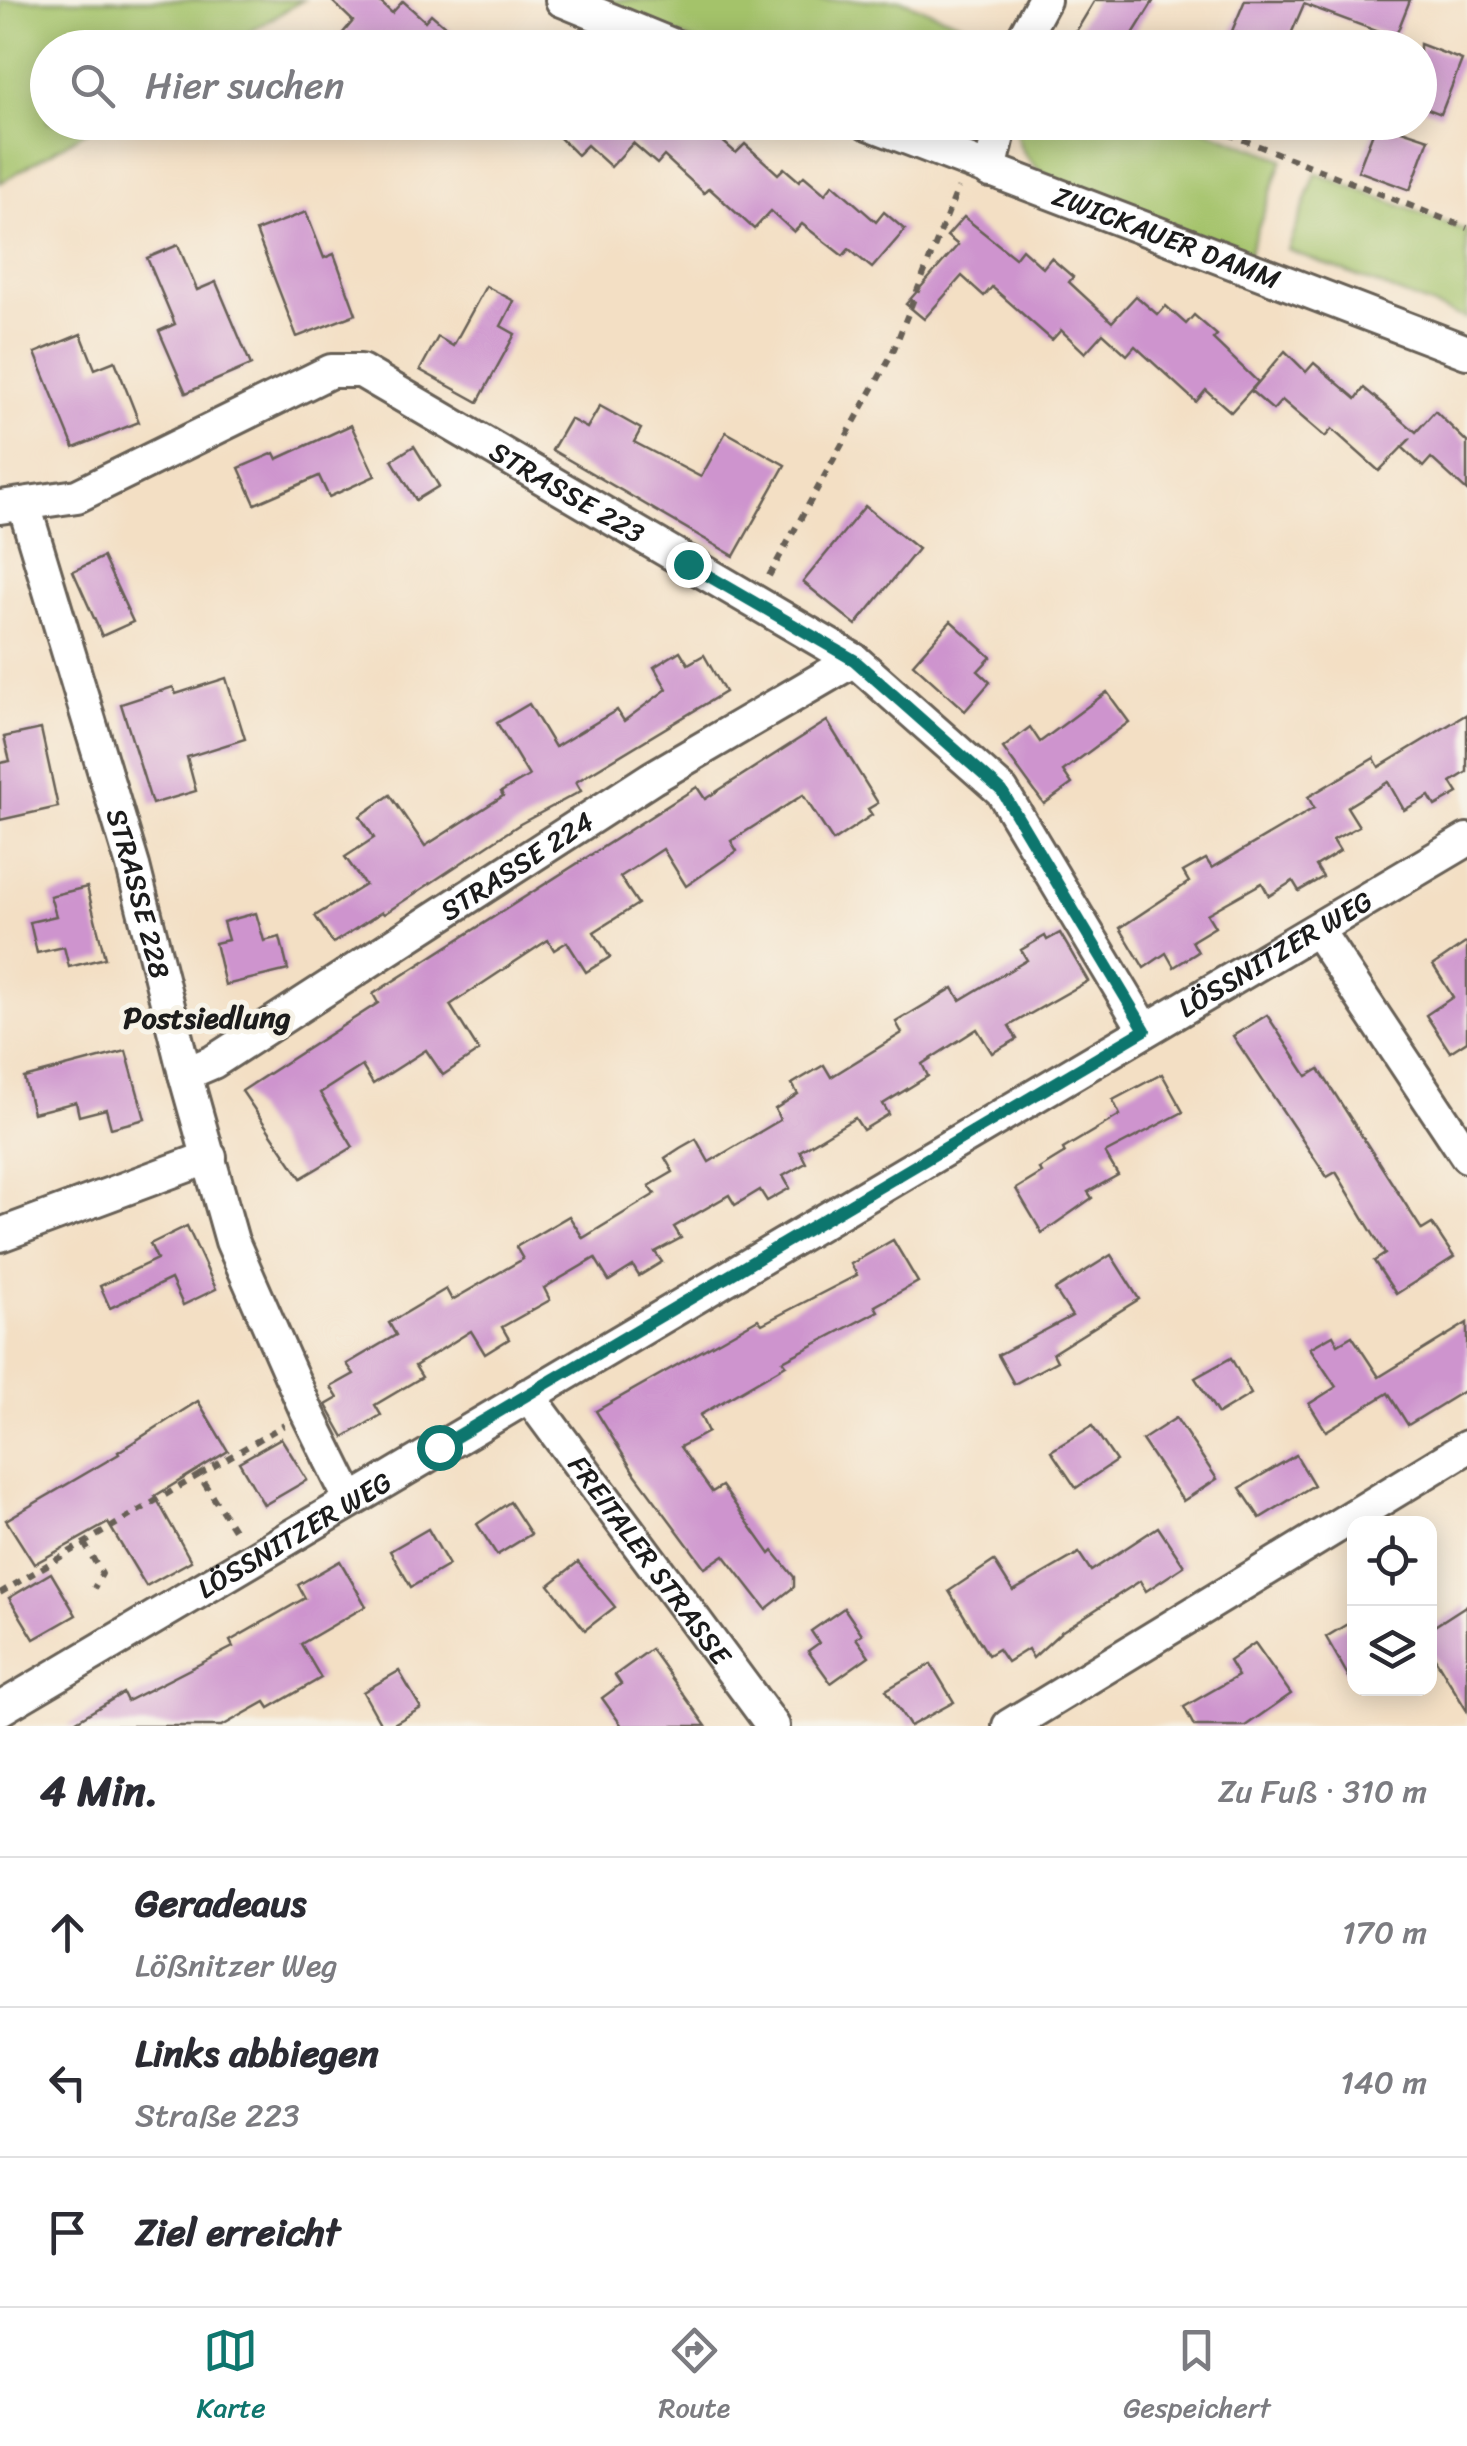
<!DOCTYPE html>
<html lang="de">
<meta charset="utf-8">
<style>
:root{--surface:#fff;--page:#f7f7f7;--text:#2b2b33;--muted:#7c7c81;--line:#e1e1e2;--accent:#0f766e}
body{margin:0;font-family:Sriracha,sans-serif;background:var(--page);color:var(--text)}
.controls{position:absolute;right:30px;bottom:30px;display:grid;overflow:hidden;border-radius:20px;box-shadow:0 5px 25px #0003}
.controls button{width:90px;height:90px;display:grid;place-items:center;padding:0;border:0;border-bottom:2px solid var(--line);background:var(--surface);color:var(--text);font:50px sans-serif}
.stop{position:absolute;width:30px;height:30px;margin:-22px;border:8px solid #0f766e;border-radius:50%;background:#fff}
.stop.end{background:#0f766e;border-color:#fff;box-shadow:0 2px 10px #0008}
.list{margin:0;padding:0;list-style:none}
h2{display:flex;justify-content:space-between;align-items:center;height:130px;margin:0;padding:0 40px;font-size:42px}
h2 small{font-size:32px;font-weight:400;color:var(--muted)}
.list li{display:grid;grid-template-columns:65px 1fr auto;gap:30px;align-items:center;box-sizing:border-box;height:150px;padding:0 40px;border-top:2px solid var(--line)}
.list b{display:block;font-size:38px;white-space:nowrap}
.list p{margin:0;font-size:32px;white-space:nowrap;color:var(--muted)}
.list em{font-size:32px;font-style:normal;color:var(--muted)}
.icon{flex:none;width:55px;height:55px;fill:none;stroke:currentColor;stroke-width:2;stroke-linecap:round;stroke-linejoin:round}
.map{position:relative;flex:none;width:1467px;height:1726px;overflow:hidden}
.search{position:absolute;background:var(--surface);box-shadow:0 5px 25px #0003;left:30px;right:30px;top:30px;height:110px;display:flex;align-items:center;gap:25px;box-sizing:border-box;padding:0 35px;border-radius:55px;color:var(--muted);font-size:38px}
.sheet{height:580px;background:var(--surface)}
nav{display:flex;justify-content:space-around;align-items:center;box-sizing:border-box;height:140px;border-top:2px solid var(--line);background:var(--surface);font-size:28px;color:var(--muted)}
nav a{display:grid;justify-items:center;gap:5px}
nav .on{color:var(--accent)}
.map>svg:first-child{display:block}
</style>
<div class="map">
<svg width="1467" height="1726" viewBox="0 0 1467 1726">
<rect width="100%" height="100%" fill="#f7f3e8"/>
<filter id="ink" filterUnits="userSpaceOnUse"><feTurbulence type="fractalNoise" baseFrequency=".01" numOctaves="2"/><feDisplacementMap in="SourceGraphic" scale="20" xChannelSelector="R" yChannelSelector="G"/><feConvolveMatrix kernelMatrix="1 2 1 2 8 2 1 2 1" color-interpolation-filters="sRGB"/></filter>
<filter id="wash" filterUnits="userSpaceOnUse"><feTurbulence type="fractalNoise" baseFrequency=".0048" numOctaves="4" result="noise"/><feDisplacementMap in="SourceGraphic" scale="40" xChannelSelector="R" yChannelSelector="G"/><feGaussianBlur stdDeviation="2.25" result="paint"/><feColorMatrix in="noise" values="0 0 0 0 0 0 0 0 0 0 0 0 0 0 0 0 0 1.4 0 .05"/><feComposite in="paint" operator="in"/></filter>
<g filter="url(#wash)">
<rect width="100%" height="100%" fill="#f3dfc4"/>
<g fill="#a4c36b" stroke="#607044" stroke-width="2.5">
<polygon points="0,0 303,0 225,47 48,48 48,122 100,123 0,183"/>
<polygon points="588,0 901,0 1009,42 1008,48 708,47"/>
<polygon points="897,123 992,123 984,157"/>
<path d="M1015,123H1188L1283,159L1247,259L1053,180C1032,167 1016,149 1015,123Z"/>
<polygon points="1316,173 1467,231 1467,319 1288,250"/>
</g>
<g id="blocks">
<g fill="#ce94ce">
<polygon points="331,0 378,0 392,13 403,1 425,21 431,14 453,33 446,40 454,48 359,48 343,33 353,21"/>
<polygon points="1095,0 1154,0 1125,47 1111,38 1105,48 1066,48"/>
<polygon points="1245,0 1410,0 1395,38 1304,4 1285,48 1271,48 1232,31"/>
<polygon points="1420,44 1462,60 1441,114 1420,106"/>
<polygon points="544,122 701,122 736,153 745,144 778,174 784,168 799,181 804,176 825,194 833,184 876,222 884,212 905,230 872,268 849,249 843,256 802,224 794,232 771,211 754,229 709,188 704,193 664,156 657,164 633,143 611,167 587,145 577,155"/>
<polygon points="1377,122 1429,139 1410,190 1358,171"/>
<polygon points="306,212 324,258 334,254 356,314 297,337 256,231"/>
<polygon points="964,217 1015,258 1022,249 1043,268 1051,258 1073,277 1069,282 1112,322 1136,296 1158,315 1166,306 1186,324 1194,315 1217,335 1213,339 1258,382 1231,412 1206,390 1196,402 1135,346 1127,355 1103,333 1085,353 1061,330 1052,340 992,287 984,296 962,276 924,319 906,304 958,245 947,236"/>
<polygon points="178,245 197,290 216,282 251,365 186,393 159,331 175,324 147,258"/>
<polygon points="486,286 514,301 501,326 515,334 478,402 420,370 438,337 453,346"/>
<polygon points="81,334 95,369 115,361 139,422 74,448 35,353"/>
<polygon points="1285,351 1306,372 1314,363 1356,399 1364,388 1416,432 1435,411 1467,442 1467,491 1431,458 1423,467 1402,447 1411,438 1379,471 1332,429 1325,437 1282,400 1273,410 1251,391"/>
<polygon points="600,406 641,429 634,442 701,477 726,432 785,465 734,556 552,450 570,419 587,428"/>
<polygon points="351,425 375,476 329,497 319,476 255,504 239,468 274,453 277,459"/>
<polygon points="414,446 439,486 416,500 392,460"/>
<polygon points="865,506 918,549 856,625 803,582"/>
<polygon points="103,557 133,622 102,636 73,571"/>
<polygon points="951,621 991,657 978,671 990,682 965,711 913,664"/>
<polygon points="680,651 688,664 704,655 725,692 576,782 581,791 520,824 384,914 382,912 333,943 315,916 365,885 345,857 374,838 360,816 390,795 425,846 503,796 501,792 529,776 497,723 529,704 555,747 617,710 624,721 667,689 654,667"/>
<polygon points="226,678 245,739 187,757 196,791 152,804 121,704 173,687 176,694"/>
<polygon points="1107,692 1129,722 1063,771 1072,784 1044,804 1003,748 1030,727 1040,742"/>
<polygon points="1467,714 1467,772 1451,782 1458,793 1435,806 1429,796 1404,810 1388,782 1347,807 1359,826 1333,840 1340,851 1316,866 1323,877 1299,891 1293,881 1269,896 1262,883 1207,914 1215,927 1192,941 1198,952 1174,967 1166,953 1144,968 1120,928 1189,882 1183,872 1206,859 1212,868 1314,808 1308,797 1374,758 1379,767"/>
<polygon points="827,721 878,803 868,809 872,815 833,841 803,795 731,841 737,851 686,886 663,849 620,877 638,904 594,932 610,957 586,972 567,942 554,950 548,940 450,1005 479,1051 443,1075 426,1050 373,1084 362,1066 320,1093 353,1147 301,1178 242,1091 378,1003 373,994 697,787 705,799"/>
<polygon points="41,729 58,807 0,820 0,763 10,761 4,737"/>
<polygon points="87,887 105,958 69,967 64,947 37,953 30,922 56,916 50,896"/>
<polygon points="256,913 264,941 280,937 288,970 225,985 215,943 228,940 223,922"/>
<polygon points="1060,933 1088,981 1009,1026 1017,1039 992,1053 977,1029 922,1064 928,1076 883,1104 889,1114 863,1130 855,1118 800,1151 806,1163 783,1176 790,1188 767,1201 760,1190 735,1205 729,1195 674,1227 681,1238 655,1252 662,1262 639,1276 633,1266 609,1281 595,1258 544,1288 550,1300 502,1327 509,1339 485,1354 471,1331 415,1366 422,1377 375,1405 381,1415 344,1437 326,1405 338,1398 331,1387 354,1374 347,1364 396,1335 389,1323 446,1289 452,1300 523,1259 516,1247 569,1216 583,1238 655,1194 649,1186 673,1172 665,1158 680,1148 696,1139 709,1162 780,1120 775,1109 798,1094 792,1084 824,1065 831,1077 902,1033 896,1022 953,988 960,1000 1027,960 1021,950 1045,936 1047,940"/>
<polygon points="1467,942 1467,1041 1450,1052 1426,1015 1453,997 1433,965"/>
<polygon points="1267,1015 1307,1076 1319,1069 1422,1230 1432,1224 1454,1257 1396,1294 1374,1261 1385,1254 1336,1172 1327,1177 1233,1036"/>
<polygon points="126,1051 145,1119 111,1128 106,1109 79,1116 76,1102 33,1113 24,1078"/>
<polygon points="1162,1074 1183,1112 1105,1153 1118,1175 1088,1192 1092,1198 1042,1233 1016,1189 1042,1173 1039,1169 1065,1153 1063,1149 1120,1115 1113,1100"/>
<polygon points="187,1226 216,1289 183,1305 171,1279 110,1308 100,1286 157,1259 150,1244"/>
<polygon points="893,1240 918,1282 875,1306 878,1311 783,1361 786,1365 700,1415 708,1432 680,1447 712,1492 722,1486 770,1554 773,1551 794,1577 794,1587 766,1609 724,1555 705,1568 633,1471 596,1411 758,1319 762,1324 857,1275 851,1264"/>
<polygon points="1111,1255 1139,1299 1053,1353 1057,1361 1014,1384 998,1355 1072,1316 1055,1290"/>
<polygon points="1467,1323 1467,1389 1408,1425 1388,1393 1326,1431 1309,1404 1336,1387 1310,1348 1333,1335 1338,1344 1352,1336 1379,1377"/>
<polygon points="1231,1358 1251,1394 1218,1414 1195,1378"/>
<polygon points="198,1401 228,1451 155,1496 191,1561 146,1586 108,1523 34,1564 6,1520 119,1454 118,1452"/>
<polygon points="1176,1418 1217,1479 1183,1501 1142,1440"/>
<polygon points="1092,1426 1116,1461 1076,1488 1051,1451"/>
<polygon points="281,1438 307,1480 264,1505 239,1462"/>
<polygon points="1296,1455 1314,1485 1260,1518 1240,1488"/>
<polygon points="510,1502 531,1534 497,1555 477,1524"/>
<polygon points="1158,1527 1184,1566 1146,1591 1140,1581 1061,1632 1033,1658 1028,1649 1007,1662 998,1649 988,1655 949,1591 994,1561 1013,1591 1079,1553 1091,1571"/>
<polygon points="428,1529 449,1565 411,1587 390,1551"/>
<polygon points="340,1561 366,1606 301,1644 321,1678 269,1708 265,1702 222,1726 68,1726 123,1693 127,1701 233,1647 230,1641 305,1598 298,1585"/>
<polygon points="578,1562 615,1607 585,1630 549,1585"/>
<polygon points="51,1573 76,1615 34,1639 9,1598"/>
<polygon points="1467,1605 1467,1711 1430,1650 1430,1629"/>
<polygon points="844,1608 862,1634 856,1638 869,1656 831,1683 808,1651 819,1643 811,1631"/>
<polygon points="1354,1620 1354,1686 1326,1637"/>
<polygon points="1255,1643 1291,1694 1245,1726 1194,1726 1184,1707 1238,1676 1229,1661"/>
<polygon points="651,1649 706,1726 622,1726 602,1698 621,1684 615,1675"/>
<polygon points="931,1664 954,1702 910,1726 886,1690"/>
<polygon points="399,1671 421,1708 390,1726 382,1726 363,1692"/>
</g>
</g>
</g>
<g filter="url(#ink)">
<use href="#blocks" fill-opacity="0" stroke="#676057" stroke-width="2.5"/>
<g fill="none" stroke-linecap="round" stroke-linejoin="round">
<g stroke="#676057" stroke-width="38">
<g id="minor">
<polyline points="562,0 679,48"/>
<polyline points="1018,48 1044,0"/>
<path id="s1" d="M866,122L1467,352"/>
<polyline points="990,171 1001,122"/>
<path id="s2" d="M24,505L133,866L185,1074L232,1241L307,1412L350,1499"/>
<path id="s3" d="M0,507L77,496L331,371H361L854,660L1002,791L1145,1030"/>
<polyline points="1317,930 1467,1156"/>
<path id="s4" d="M185,1074L213,1062L652,778L854,660"/>
<polyline points="0,1235 210,1157"/>
<path id="s5" d="M528,1395L773,1726"/>
<path id="s6" d="M0,1709L1467,840"/>
<polyline points="1009,1726 1467,1447"/>
</g>
</g>
<g stroke="#676057" stroke-width="6" stroke-dasharray="8 8" stroke-linecap="butt">
<polyline points="1198,122 1467,228"/>
<polyline points="769,576 892,354 958,188"/>
<polyline points="199,1475 284,1425"/>
<polyline points="84,1543 102,1574 94,1588"/>
<polyline points="0,1593 199,1475 238,1536"/>
</g>
<use href="#minor" stroke="#fff" stroke-width="32"/>
</g>
</g>
<g fill="none" stroke-linecap="round" stroke-linejoin="round" filter="url(#ink)">
<polyline stroke="#0f766e" stroke-width="12" points="439,1447 1145,1030 1002,791 854,660 688,564"/>
</g>
<g text-anchor="middle" dominant-baseline="central" stroke-width="10" stroke-linejoin="round" paint-order="stroke">
<g font-size="28" fill="#1c1c1c" stroke="#f7f3e8">
<text stroke="none"><textPath href="#s1" startOffset="322">ZWICKAUER DAMM</textPath></text>
<text stroke="none"><textPath href="#s3" startOffset="630">STRASSE 223</textPath></text>
<text stroke="none"><textPath href="#s4" startOffset="392">STRASSE 224</textPath></text>
<text stroke="none"><textPath href="#s2" startOffset="405">STRASSE 228</textPath></text>
<text stroke="none"><textPath href="#s6" startOffset="1482">LÖSSNITZER WEG</textPath></text>
<text stroke="none"><textPath href="#s6" startOffset="342">LÖSSNITZER WEG</textPath></text>
<text stroke="none"><textPath href="#s5" startOffset="205">FREITALER STRASSE</textPath></text>
</g>
<g font-size="30" font-weight="bold" fill="#1c1c1c" stroke="#f7f3e8">
<text x="207" y="1018">Postsiedlung</text>
</g>
</g>
</svg>
<div class="controls">
<button><svg class="icon" aria-label="locate" viewBox="0 0 24 24"><circle cx="12" cy="12" r="6"/><path d="M12 2v4M12 18v4M2 12h4M18 12h4"/></svg></button>
<button><svg class="icon" aria-label="layers" viewBox="0 0 24 24"><path d="M12 4l9 5-9 5-9-5zM3 14l9 5 9-5"/></svg></button>
</div>
<div class="stop" style="left:439px;top:1447px"></div>
<div class="stop end" style="left:688px;top:564px"></div>
<div class="search"><svg class="icon" aria-label="search" viewBox="0 0 24 24"><circle cx="10" cy="10" r="6"/><path d="M15 15l6 6"/></svg>Hier suchen</div>
</div>
<section class="sheet">
<h2>4 Min.<small>Zu Fuß · 310 m</small></h2>
<ul class="list">
<li><svg class="icon" aria-label="ahead" viewBox="0 0 24 24"><path d="M12 20V5M6 11l6-6 6 6"/></svg><div><b>Geradeaus</b><p>Lößnitzer Weg</p></div><em>170 m</em></li>
<li><svg class="icon" aria-label="left" viewBox="0 0 24 24"><path d="M17 20v-9H6M10 6l-5 5 5 5"/></svg><div><b>Links abbiegen</b><p>Straße 223</p></div><em>140 m</em></li>
<li><svg class="icon" aria-label="arrive" viewBox="0 0 24 24"><path d="M6 21V4h12l-3 4 3 4H6"/></svg><div><b>Ziel erreicht</b></div></li>
</ul>
</section>
<nav>
<a class="on"><svg class="icon" aria-label="map" viewBox="0 0 24 24"><path d="M3 6l6-2 6 2 6-2v14l-6 2-6-2-6 2zM9 4v14M15 6v14"/></svg>Karte</a>
<a><svg class="icon" aria-label="directions" viewBox="0 0 24 24"><path d="M12 3l9 9-9 9-9-9zM9 14v-3h6M13 9l2 2-2 2"/></svg>Route</a>
<a><svg class="icon" aria-label="saved" viewBox="0 0 24 24"><path d="M7 4h10v16l-5-4-5 4z"/></svg>Gespeichert</a>
</nav>
